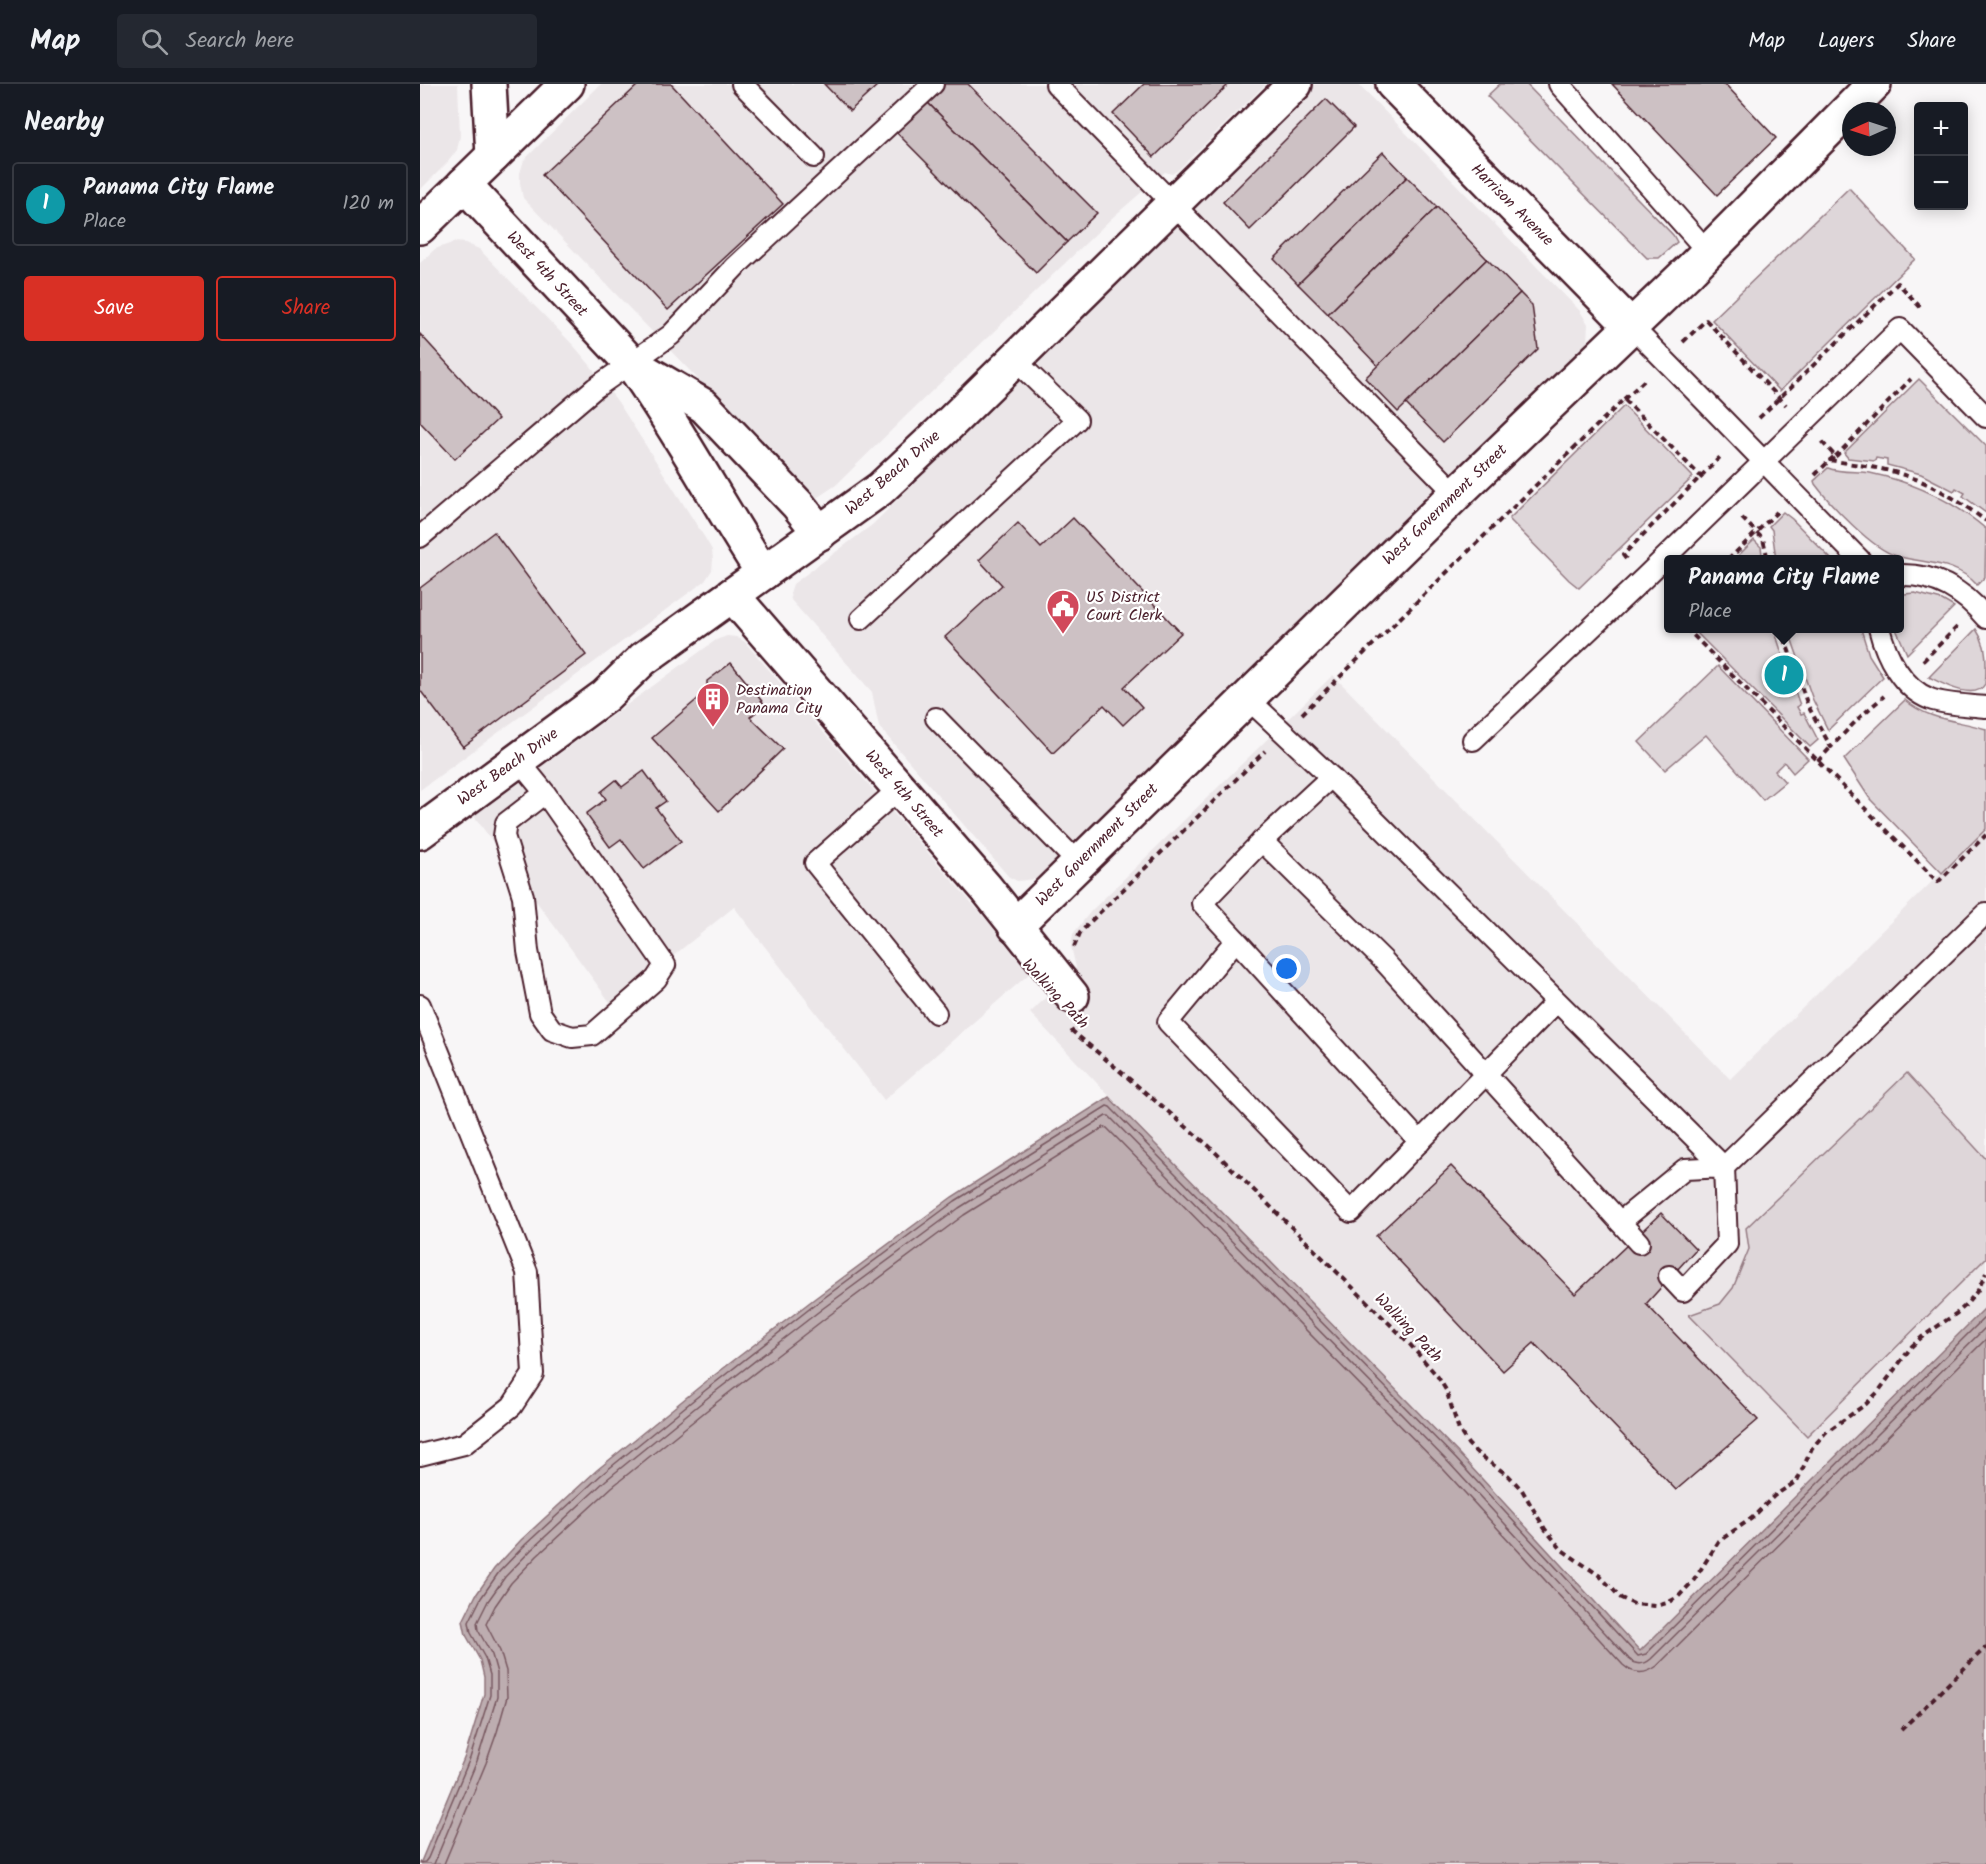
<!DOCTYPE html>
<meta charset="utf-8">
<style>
:root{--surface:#171b24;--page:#242831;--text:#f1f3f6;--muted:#9ea1a6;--line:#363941;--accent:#d93025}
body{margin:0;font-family:Kalam,sans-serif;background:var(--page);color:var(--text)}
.controls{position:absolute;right:18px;top:18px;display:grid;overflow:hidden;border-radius:6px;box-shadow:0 3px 15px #0003}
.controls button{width:54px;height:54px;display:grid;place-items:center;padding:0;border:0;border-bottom:2px solid var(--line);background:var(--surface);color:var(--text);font:30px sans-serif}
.compass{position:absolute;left:1422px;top:18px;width:54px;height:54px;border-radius:50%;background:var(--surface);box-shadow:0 3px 15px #0003;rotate:267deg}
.you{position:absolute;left:867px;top:885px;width:21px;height:21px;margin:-15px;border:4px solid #fff;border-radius:50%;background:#1a73e8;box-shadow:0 0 0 9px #1a73e833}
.badge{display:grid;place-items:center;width:39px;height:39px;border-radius:50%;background:var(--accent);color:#fff;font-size:20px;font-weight:700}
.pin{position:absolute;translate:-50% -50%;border:3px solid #fff;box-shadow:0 2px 6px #0006}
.popup{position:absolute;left:1244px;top:471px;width:240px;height:78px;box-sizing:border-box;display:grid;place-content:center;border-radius:6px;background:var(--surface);filter:drop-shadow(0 2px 4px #0005);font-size:20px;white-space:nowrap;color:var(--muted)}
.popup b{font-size:22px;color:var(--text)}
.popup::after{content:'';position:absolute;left:50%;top:100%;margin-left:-12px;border:12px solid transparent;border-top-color:var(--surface)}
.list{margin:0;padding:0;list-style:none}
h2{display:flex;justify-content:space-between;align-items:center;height:78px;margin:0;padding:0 24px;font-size:26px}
h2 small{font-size:20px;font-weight:400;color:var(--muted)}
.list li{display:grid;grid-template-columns:39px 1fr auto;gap:18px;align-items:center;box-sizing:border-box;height:84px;margin:0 12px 12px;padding:0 12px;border:2px solid var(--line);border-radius:6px}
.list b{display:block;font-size:22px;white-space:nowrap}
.list p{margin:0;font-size:20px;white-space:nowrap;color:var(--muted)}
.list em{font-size:20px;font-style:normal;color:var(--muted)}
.actions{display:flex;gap:12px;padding:18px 24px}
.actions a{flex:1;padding:14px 0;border:2px solid var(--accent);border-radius:6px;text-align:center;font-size:21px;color:var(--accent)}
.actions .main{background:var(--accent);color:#fff}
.icon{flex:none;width:33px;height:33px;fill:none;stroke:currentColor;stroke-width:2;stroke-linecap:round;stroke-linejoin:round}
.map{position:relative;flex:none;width:1566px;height:1780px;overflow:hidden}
header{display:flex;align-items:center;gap:36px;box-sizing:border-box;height:84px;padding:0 30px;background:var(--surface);border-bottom:2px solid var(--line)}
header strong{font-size:28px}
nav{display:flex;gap:33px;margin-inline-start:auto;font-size:21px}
.search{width:420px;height:54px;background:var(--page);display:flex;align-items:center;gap:15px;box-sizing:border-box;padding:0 21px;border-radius:6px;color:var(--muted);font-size:22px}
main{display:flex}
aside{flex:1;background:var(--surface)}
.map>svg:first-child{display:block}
</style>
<header>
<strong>Map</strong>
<div class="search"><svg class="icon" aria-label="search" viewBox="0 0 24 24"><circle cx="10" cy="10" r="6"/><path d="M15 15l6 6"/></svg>Search here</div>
<nav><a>Map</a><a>Layers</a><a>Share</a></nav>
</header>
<main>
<aside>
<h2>Nearby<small></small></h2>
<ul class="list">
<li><span class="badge" style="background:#0f9aa8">1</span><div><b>Panama City Flame</b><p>Place</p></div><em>120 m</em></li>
</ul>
<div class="actions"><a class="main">Save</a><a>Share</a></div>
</aside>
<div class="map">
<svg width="1566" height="1780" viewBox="0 0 1566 1780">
<rect width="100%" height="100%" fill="#f8f6f7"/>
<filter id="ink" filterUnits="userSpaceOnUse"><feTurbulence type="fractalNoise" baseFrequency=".0167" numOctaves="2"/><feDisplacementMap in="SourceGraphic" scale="12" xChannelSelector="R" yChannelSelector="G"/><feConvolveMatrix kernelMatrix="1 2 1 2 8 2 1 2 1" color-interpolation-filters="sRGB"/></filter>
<g filter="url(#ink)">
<g fill="#ebe6e8">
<polygon points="0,0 38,0 40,52 37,66 27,79 0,106"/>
<polygon points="181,0 846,0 757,87 752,90 745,88 693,133 490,328 416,401 398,413 388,409 103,114 100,99 100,89 104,76"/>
<polygon points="890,0 938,0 1160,227 1168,240 1167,258 1162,266 1135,295 1132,295 623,790 615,795 597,797 589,793 459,643 452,608 371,516 370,509 373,500 452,441 793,104 796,91"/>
<polygon points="35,158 45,159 59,165 154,262 170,281 198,318 285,454 292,466 293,476 292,486 285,497 0,706 0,179 15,165"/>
<polygon points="307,552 316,553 324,557 570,840 609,890 464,1016 314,823 192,921 54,732 296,556"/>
<polygon points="913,591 1310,995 1566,745 1566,1223 1220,1567 610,929 656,884 651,862 653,850 671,827"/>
</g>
<g fill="#ded6d9" stroke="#947a82" stroke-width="1.5">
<polygon points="1080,0 1106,0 1253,151 1257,158 1239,174 1227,174 1067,12"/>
<polygon points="1429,104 1495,175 1360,307 1292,236"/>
<polygon points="1499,295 1566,362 1566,429 1543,412 1545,409 1536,404 1534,407 1501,390 1467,381 1467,376 1456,374 1455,377 1428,374 1424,369"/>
<polygon points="1204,322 1273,393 1159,504 1149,496 1089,435"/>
<path d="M1408,384C1420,389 1437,387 1450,389C1493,398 1533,417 1566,445L1565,493L1557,501C1536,477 1505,480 1477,472C1453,466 1410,420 1395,400L1394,397Z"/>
<polygon points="1363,428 1372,435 1411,475 1356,475 1352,446 1349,442"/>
<polygon points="1334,456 1341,463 1342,470 1337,471 1337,475 1315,475"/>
<polygon points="1495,509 1522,516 1534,523 1487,570 1476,545 1480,544 1480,514 1484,510"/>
<polygon points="1273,545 1354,545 1367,585 1359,589 1361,596 1370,594 1380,621 1377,623 1381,630 1384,629 1398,656 1390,663"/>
<polygon points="1368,545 1441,545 1449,571 1463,593 1408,646 1393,616"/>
<path d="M1556,545C1564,557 1566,567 1566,581C1566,586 1566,595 1565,600C1555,618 1521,599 1509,593Z"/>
<polygon points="1298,582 1388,675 1373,689 1364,678 1355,687 1365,698 1343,716 1286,651 1245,686 1219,658"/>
<path d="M1485,616C1509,637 1538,636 1566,645V745L1522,789L1450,715L1424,675Z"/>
<polygon points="1487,989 1566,1075 1566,1174 1387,1352 1269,1231 1300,1220 1313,1204 1329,1165 1326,1144"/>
</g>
<polygon fill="#bdadb0" stroke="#8f747b" stroke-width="1.5" points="689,1013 1040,1371 1220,1567 1566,1223 1566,1780 0,1780 45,1672 64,1610 64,1593 60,1576 46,1551 43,1537 56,1511 74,1485 101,1456 177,1386 283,1300 394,1215 532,1113"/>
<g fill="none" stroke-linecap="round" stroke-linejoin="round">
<g stroke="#785860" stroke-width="1.5">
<polyline points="0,1779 5,1778 8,1774 50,1674 70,1611 70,1591 65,1574 51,1549 49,1538 61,1514 79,1488 106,1460 181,1391 287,1305 397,1219 535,1117 687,1022 690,1023 1036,1375 1218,1572 1226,1570 1566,1232"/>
<path d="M14,1780L57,1677L77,1613V1589L72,1571L58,1546L57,1539L68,1517L85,1493L111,1466L186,1396L291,1311L402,1225L539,1124L686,1032H689L1030,1380L1209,1575C1216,1581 1224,1581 1231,1575L1566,1243"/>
<path d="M24,1780L66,1679L77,1648L87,1613L86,1587L80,1567L66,1540L75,1522L91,1499L117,1472L192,1403L297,1318L407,1233L544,1131L684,1043L687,1044L1024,1386L1203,1581C1213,1590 1225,1591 1237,1582L1566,1255"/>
</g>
</g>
<g fill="#cdc1c4" stroke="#4a1f2b" stroke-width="1.5">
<polygon points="219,0 251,0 363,120 248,226 122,91"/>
<polygon points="404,0 459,0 430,27"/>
<polygon points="522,0 548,0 677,129 647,158 505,16"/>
<polygon points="724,0 809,0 734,73 693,30"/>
<polygon points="1192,0 1305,0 1356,54 1297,111"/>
<polygon points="906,15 934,43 830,146 803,118"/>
<polygon points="505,16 647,158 616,189 475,47"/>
<polygon points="963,68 987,93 878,200 854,175"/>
<polygon points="987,93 1017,123 908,230 878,200"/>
<polygon points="1017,123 1067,175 958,282 908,230"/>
<polygon points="1067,175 1100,209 978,328 945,294"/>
<polygon points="1100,209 1112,221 1118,265 1023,358 986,320"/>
<polygon points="0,250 78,335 35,375 0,338"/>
<polygon points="653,434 761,549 704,603 722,623 703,641 684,621 633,669 525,553 582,501 559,476 598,439 621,464"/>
<polygon points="74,448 166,571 43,663 0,606 0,504"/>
<polygon points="311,579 345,621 330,633 363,665 299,727 232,654 287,607 287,597"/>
<polygon points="224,687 246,717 236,724 261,757 224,785 201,755 190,763 166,730 186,715 181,708 196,696 202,703"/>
<polygon points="1031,1082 1155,1210 1241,1129 1276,1165 1226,1220 1338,1336 1256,1406 1114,1259 1083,1287 956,1152"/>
</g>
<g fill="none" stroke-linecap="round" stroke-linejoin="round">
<g stroke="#4a1f2b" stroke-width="24">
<g id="service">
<polyline points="322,0 394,73"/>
<polyline points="636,0 1036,410"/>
<polyline points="1139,0 1288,168"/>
<path d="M1211,242C1288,319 1363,398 1440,476"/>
<polyline points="0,453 175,304 251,251 315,183 513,0"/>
<path d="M1480,491C1515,490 1543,506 1566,534"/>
<polyline points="441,535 657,336 594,275"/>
<path d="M1459,544C1466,572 1482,604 1510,615C1527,621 1548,621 1566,623"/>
<polyline points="827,614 911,693 1304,1083 1566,829"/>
<polyline points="516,634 659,780"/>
<polyline points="1053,656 1224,494 1480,245 1566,333"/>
<polyline points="98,676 125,709 245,881 236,895 172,951 152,953 132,946 120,929 108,867 103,812 84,752 86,739 125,709"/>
<polyline points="911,693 842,757 782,819 816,856 748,938 931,1128 1136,918"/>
<polyline points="480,704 395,779 516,929"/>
<polyline points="842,757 963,876 1219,1159"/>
<polyline points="816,856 1000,1058"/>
<polyline points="0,921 107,1188 113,1290 92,1322 44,1360 0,1371"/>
<polyline points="1200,1138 1265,1085 1304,1083 1307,1160 1263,1207 1249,1192"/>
</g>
</g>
<g stroke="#4a1f2b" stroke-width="38">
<g id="minor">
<polyline points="69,0 73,72"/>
<path d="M44,100L211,279C259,346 298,420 343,489"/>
<polyline points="0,143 147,0"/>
<polyline points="219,284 284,322 378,421 400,449"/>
<polyline points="312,511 566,804 652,912"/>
<polyline points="595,842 1036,410 1270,186 1454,0"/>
</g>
</g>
<g stroke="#4a1f2b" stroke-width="38">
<g id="tertiary">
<polyline points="973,0 1211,242"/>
<polyline points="0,748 185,612 223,575 460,405 523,346 875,0"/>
</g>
</g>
<g stroke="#4a1f2b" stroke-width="4" stroke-dasharray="6 4.5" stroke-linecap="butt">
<polyline points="1263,258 1286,236 1366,321"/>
<polyline points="1204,315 1226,295"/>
<polyline points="1339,334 1478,199 1502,225"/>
<polyline points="1402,358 1415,372 1410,376 1417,371 1491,295"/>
<path d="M1395,391L1410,376C1435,381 1460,383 1484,391C1514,400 1542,419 1566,437"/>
<polyline points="1322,434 1343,455 1348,476"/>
<polyline points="1206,475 1203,471 1302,371"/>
<polyline points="1308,476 1357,428"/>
<polyline points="1266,544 1518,798 1566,751"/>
<polyline points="1361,544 1388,622 1411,663 1439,634 1464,612"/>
<polyline points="1503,577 1538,542"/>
<polyline points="882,630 1204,315 1285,397"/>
<polyline points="1398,677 1411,663"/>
<polyline points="654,863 660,849 670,838 845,667"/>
<polyline points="651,946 789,1062 987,1257 1018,1293 1026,1306 1039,1346 1048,1360 1059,1371 1089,1392 1102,1406 1125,1445 1142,1466 1180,1492 1201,1514 1214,1520 1236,1522 1247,1519 1258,1513 1274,1496 1299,1457 1332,1434 1354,1412 1377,1397 1392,1364 1406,1348 1446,1320 1458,1308 1492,1262 1502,1253 1537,1229 1546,1221 1558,1206 1566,1189"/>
<polyline points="1481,1646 1566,1563"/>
</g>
<use href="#service" stroke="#fff" stroke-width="20"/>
<use href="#minor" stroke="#fff" stroke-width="33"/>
<use href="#tertiary" stroke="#fff" stroke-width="33"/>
</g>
</g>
<defs>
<g id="civic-pin" transform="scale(1.725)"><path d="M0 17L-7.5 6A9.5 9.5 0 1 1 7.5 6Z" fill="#d1495b" stroke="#fff"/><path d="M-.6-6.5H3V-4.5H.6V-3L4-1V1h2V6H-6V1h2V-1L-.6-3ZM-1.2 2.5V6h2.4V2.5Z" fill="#fff"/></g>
<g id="building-pin" transform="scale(1.725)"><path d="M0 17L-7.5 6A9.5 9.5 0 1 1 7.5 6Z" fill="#d1495b" stroke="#fff"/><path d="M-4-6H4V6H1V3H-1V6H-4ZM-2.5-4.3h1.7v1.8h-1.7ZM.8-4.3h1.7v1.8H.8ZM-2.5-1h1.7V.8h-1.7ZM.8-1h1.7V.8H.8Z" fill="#fff"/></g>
</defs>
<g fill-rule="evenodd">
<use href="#civic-pin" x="643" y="522"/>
<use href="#building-pin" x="293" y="615"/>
</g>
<g text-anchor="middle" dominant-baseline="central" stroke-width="4.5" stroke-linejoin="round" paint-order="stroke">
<g font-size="16" fill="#4a1f2b" stroke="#fff">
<text transform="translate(1092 121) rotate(45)">Harrison Avenue</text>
<text transform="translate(127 190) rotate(47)">West 4th Street</text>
<text transform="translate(473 389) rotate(-41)">West Beach Drive</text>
<text transform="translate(1025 421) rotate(-44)">West Government Street</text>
<text transform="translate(88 683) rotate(-36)">West Beach Drive</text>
<text transform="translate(484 710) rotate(49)">West 4th Street</text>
<text transform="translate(677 761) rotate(-45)">West Government Street</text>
<text transform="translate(635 910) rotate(47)">Walking Path</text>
<text transform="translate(988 1244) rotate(46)">Walking Path</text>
</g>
<g font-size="16" fill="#4a1f2b" stroke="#fff" text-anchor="start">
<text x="666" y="513">US District<tspan x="666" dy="18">Court Clerk</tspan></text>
<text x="316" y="606">Destination<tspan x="316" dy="18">Panama City</tspan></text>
</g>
</g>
</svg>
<div class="controls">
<button>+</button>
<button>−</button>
</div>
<svg class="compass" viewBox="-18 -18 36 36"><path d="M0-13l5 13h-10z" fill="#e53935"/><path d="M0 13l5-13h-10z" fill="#9ea1a6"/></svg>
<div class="you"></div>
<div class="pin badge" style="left:1364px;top:591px;background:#0f9aa8">1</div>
<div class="popup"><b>Panama City Flame</b>Place</div>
</div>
</main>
